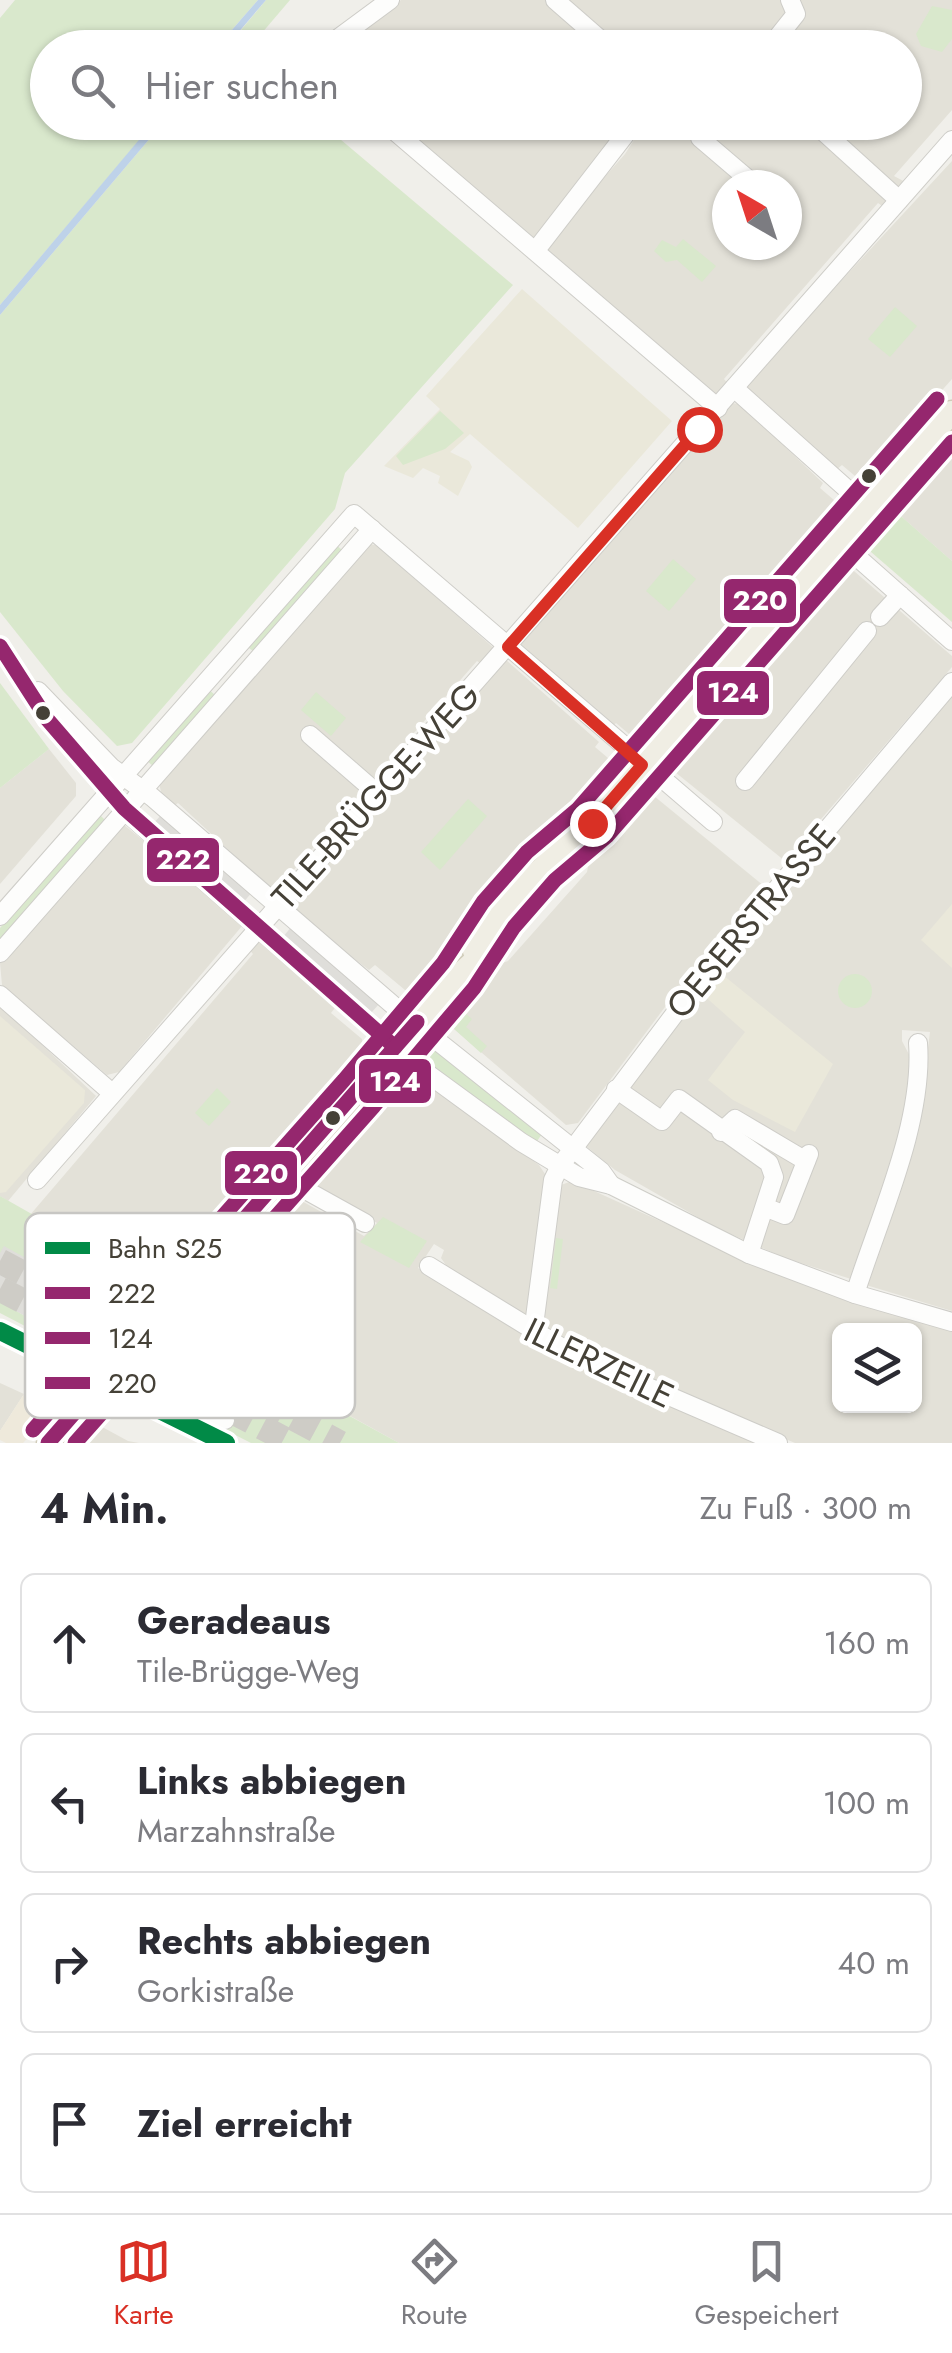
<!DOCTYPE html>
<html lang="de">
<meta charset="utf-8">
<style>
:root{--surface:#fff;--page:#f7f7f7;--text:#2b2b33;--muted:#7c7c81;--line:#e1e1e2;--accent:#d93025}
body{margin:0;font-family:Jost,sans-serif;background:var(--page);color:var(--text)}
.controls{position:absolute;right:30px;bottom:30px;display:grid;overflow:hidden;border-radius:15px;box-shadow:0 2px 8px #0004}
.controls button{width:90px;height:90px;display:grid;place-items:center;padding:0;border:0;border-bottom:2px solid var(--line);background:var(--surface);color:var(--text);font:50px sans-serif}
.compass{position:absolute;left:712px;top:170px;width:90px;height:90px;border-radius:50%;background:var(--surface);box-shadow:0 2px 8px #0004;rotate:321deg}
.stop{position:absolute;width:30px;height:30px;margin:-22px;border:8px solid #d93025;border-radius:50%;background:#fff}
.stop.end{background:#d93025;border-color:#fff;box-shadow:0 2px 10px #0008}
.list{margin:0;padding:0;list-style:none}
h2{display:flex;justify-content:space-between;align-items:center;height:130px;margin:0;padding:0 40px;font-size:42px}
h2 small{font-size:32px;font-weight:400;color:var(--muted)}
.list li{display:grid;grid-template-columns:65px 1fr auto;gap:30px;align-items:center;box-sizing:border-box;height:140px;margin:0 20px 20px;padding:0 20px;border:2px solid var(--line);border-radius:15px}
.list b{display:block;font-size:38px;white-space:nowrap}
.list p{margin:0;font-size:32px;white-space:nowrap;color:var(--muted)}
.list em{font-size:32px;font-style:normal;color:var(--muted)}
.icon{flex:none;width:55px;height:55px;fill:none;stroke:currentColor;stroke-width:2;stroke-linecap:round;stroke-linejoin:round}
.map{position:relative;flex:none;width:952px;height:1443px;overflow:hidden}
.search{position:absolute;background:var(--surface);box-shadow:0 2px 8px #0004;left:30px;right:30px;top:30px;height:110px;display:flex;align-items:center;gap:25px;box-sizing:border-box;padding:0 35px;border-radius:55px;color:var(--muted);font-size:38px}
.sheet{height:770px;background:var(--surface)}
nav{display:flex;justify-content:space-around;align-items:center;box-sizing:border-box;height:140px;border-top:2px solid var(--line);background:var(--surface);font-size:28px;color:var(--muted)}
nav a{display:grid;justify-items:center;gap:5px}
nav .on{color:var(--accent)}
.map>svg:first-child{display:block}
</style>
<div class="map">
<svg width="952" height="1443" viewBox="0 0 952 1443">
<rect width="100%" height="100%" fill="#f0efea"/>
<g fill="#e3e1d8" fill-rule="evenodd">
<polygon points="401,0 549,0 602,48 335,48"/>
<path d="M567,0H952V110L894,176L907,183L889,197L885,208L878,203L724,379L729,385L718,393H712L548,251L546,243L625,154L645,123L904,122V48L621,47ZM727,185H787V245H727Z"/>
<polygon points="395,123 630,123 542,235 533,239"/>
<polygon points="952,161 952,379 867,475 855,476 842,465 836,470 744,386"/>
<polygon points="730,403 740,404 823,483 820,488 834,500 835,513 642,733 629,734 616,723 611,728 518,644"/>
<polygon points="952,445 952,561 894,510"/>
<polygon points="370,544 379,546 496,650 484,666 477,661 291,873 297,880 278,896 178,803 174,806 162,796 159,783"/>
<polygon points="847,565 952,656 952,667 785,861 675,772 674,762"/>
<polygon points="505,659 599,742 595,747 608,758 609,771 559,829 545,833 465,924 463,937 418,989 405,990 375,965 369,970 302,919 290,904"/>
<polygon points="952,691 952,1311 866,1285 925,1071 930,1032 902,1030 902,1041 915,1066 893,1160 851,1279 785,1258 713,1226 615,1170 586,1146 655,1043"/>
<polygon points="49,749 76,783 76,796 0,884 0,788"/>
<polygon points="654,796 764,886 698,963 578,1123 566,1125 453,1028 451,1015 494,966 508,961 587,872 590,857 643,797"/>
<polygon points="124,825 242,921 242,926 119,1072 107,1075 2,985 0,963"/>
<polygon points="262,940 337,1005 331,1013 362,1039 363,1052 164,1279 151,1281 30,1215 253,954 247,947"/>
<polygon points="0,1005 96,1096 8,1201 0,1196"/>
<polygon points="403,1065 539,1165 547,1177 528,1317 457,1281 441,1258 444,1250 434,1244 418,1268 521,1333 600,1375 762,1443 399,1443 251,1361 265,1345 204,1311 195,1295 282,1198 300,1200 364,1236 377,1223 314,1187 308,1168 392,1070"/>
<path d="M572,1181L775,1273L952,1331V1443H795L578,1351L540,1325L561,1185ZM840,1330H914V1406H840Z"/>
<polygon points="0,1383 24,1394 0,1431"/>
<polygon points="93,1422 128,1441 139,1443 74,1443"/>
</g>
<polygon fill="#eee9db" points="24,1394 39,1407 50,1394 60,1403 23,1443 6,1443 0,1440 0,1431"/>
<g fill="#eae8da">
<polygon points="522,289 672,421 578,528 470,434 450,452 469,461 472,467 458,496 438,483 440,476 423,468 413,478 384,466 440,409 426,396"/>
<polygon points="952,904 952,968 921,940"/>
<polygon points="718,971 833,1064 795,1132 733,1100 708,1080 745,1032 701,993"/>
<polygon points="0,1016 85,1090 84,1103 6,1192 0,1193"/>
</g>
<g fill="#d9e8cc" fill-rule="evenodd">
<polygon points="15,0 258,0 217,47 48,48 48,122 154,123 0,305 0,18"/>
<polygon points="266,0 290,0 250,47 226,48"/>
<polygon points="932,6 952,10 952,39 942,52 921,46 916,34"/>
<polygon points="163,123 321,123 513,285 345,473 335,509 132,743 117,746 63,691 0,612 0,315"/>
<polygon points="683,239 716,266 702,282 677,260 666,262 654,251 662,240 676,247"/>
<polygon points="895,307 917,326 890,357 868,339"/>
<polygon points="440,411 464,433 445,449 403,465 396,456"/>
<polygon points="894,510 952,561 952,622 863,545"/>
<polygon points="334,543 342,550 253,651 245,645"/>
<polygon points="673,559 696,579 669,611 646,591"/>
<polygon points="0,683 49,749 0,788"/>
<polygon points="207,688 215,695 153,766 145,759"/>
<polygon points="316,692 346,718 331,736 301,710"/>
<polygon points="468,799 487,816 440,870 421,852"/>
<polygon points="100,815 107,822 0,943 0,928"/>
<circle cx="855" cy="991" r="17"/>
<polygon points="458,1007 472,1019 466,1027 487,1046 481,1053 453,1028 451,1015"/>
<polygon points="429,1041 542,1134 535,1144 417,1055"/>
<polygon points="217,1088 231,1102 209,1126 195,1113"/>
<polygon points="0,1196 150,1281 164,1279 126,1323 117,1319 115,1308 4,1247 3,1255 0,1253"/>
<polygon points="383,1217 427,1241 409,1268 360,1242"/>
<polygon points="556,1238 563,1239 557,1289 550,1288"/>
<polygon points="0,1302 83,1348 83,1339 117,1332 92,1361 0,1313"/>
<path d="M202,1303L204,1312L266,1345L251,1362L399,1443H251L131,1382L142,1370L164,1377L191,1323L187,1320ZM191,1360L230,1379L216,1406L176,1387Z"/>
</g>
<g fill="#dfdeda">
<polygon points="162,814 252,892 243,903 152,825"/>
<polygon points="292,926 380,1003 370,1014 283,937"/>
<polygon points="4,1246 116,1308 117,1319 100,1337 83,1339 84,1349 0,1302 0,1253"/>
</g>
<g fill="#bed2e9">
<polygon points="258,0 266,0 226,47 217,47"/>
<polygon points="154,122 163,123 0,315 0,305"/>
</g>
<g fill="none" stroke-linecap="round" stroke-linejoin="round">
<g stroke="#ceccc6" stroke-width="25" stroke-dasharray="25 12" stroke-linecap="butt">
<polyline points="0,1261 340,1443"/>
<polyline points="0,1289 292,1443"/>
</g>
<g stroke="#cecdc8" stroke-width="20">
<g id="minor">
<polyline points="555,0 610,48"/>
<polyline points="325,48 390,0"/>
<polyline points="769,48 796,14 790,0"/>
<polyline points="384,122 718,408"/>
<polyline points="698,122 700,138 755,185"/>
<polyline points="813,122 899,200"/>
<polyline points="536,250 635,122"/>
<polyline points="734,388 868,508"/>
<polyline points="839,541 952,641"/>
<polyline points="880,617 900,595"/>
<polyline points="0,646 47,719 133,818 409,1060 521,1142 579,1177 611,1185 749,1254 855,1294 952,1322"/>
<polyline points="38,691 111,767 152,797 401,1012 601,1171 611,1185"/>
<polyline points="310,735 378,794"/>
<polyline points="745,781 867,631"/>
<polyline points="0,916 354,514 713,822"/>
<polyline points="0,953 372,529"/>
<polyline points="0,995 112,1093"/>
<polyline points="616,1089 662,1121 679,1099 769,1163 774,1177 749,1254"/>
<polyline points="721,1132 735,1119 806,1161"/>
<polyline points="284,1178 365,1223"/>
<polyline points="37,1180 952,140"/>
<polyline points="767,1208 785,1215 809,1154"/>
<polyline points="429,1266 574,1355 778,1443"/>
<path d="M855,1294C879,1218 924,1122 918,1043"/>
<polyline points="533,1333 553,1180 560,1166 704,975 952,682"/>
<polyline points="118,1364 225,1420"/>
<polyline points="167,1390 199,1327"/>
<polyline points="219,1417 237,1380"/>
</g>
</g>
<g stroke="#d0ccb9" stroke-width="25">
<g id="major">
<path d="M474,951C507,901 546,862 592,823L952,412"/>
<path d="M48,1443L459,975C511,929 555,882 592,823"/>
</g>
</g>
<use href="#minor" stroke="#fdfdfc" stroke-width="18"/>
<use href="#major" stroke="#f0eee4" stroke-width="22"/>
<g stroke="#fff" stroke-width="22">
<g id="bus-1">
<polyline points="0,646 47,719 124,808 395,1047"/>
<polyline points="48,1443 417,1022"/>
</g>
</g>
<g stroke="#fff" stroke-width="22">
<polyline id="bus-2" points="75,1443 374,1106 474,988 514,927 555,880 607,836 952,442"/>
</g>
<g stroke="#fff" stroke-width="22">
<polyline id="bus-3" points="33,1430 344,1080 443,963 483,902 527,852 578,809 937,399"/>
</g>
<use href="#bus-1" stroke="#95276e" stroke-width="15"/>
<use href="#bus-2" stroke="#95276e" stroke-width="15"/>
<use href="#bus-3" stroke="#95276e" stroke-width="15"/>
<g stroke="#fff" stroke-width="25">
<polyline id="rail-1" points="0,1331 226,1443"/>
</g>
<use href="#rail-1" stroke="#018a47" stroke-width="18"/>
</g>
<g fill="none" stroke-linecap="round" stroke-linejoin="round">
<polyline stroke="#d93025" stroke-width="12" points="592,823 642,765 508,647 699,429"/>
</g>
<g fill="#454137" stroke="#fff" stroke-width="4">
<circle cx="869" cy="476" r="9"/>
<circle cx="43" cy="713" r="9"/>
<circle cx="333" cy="1118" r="9"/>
</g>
<g text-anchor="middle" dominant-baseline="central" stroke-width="9" stroke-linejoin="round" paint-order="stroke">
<g font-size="35" fill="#454137" stroke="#fff">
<text transform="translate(376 796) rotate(-48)">TILE-BRÜGGE-WEG</text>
<text transform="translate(751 921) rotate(-50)">OESERSTRASSE</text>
<text transform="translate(599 1363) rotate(26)">ILLERZEILE</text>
</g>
</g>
<rect x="25" y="1213" width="330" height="205" rx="15" fill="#fff" stroke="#c7c6c3" stroke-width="2.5"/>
<rect x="45" y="1242" width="45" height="12" fill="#018a47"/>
<rect x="45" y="1287" width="45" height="12" fill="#95276e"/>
<rect x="45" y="1332" width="45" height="12" fill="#95276e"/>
<rect x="45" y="1377" width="45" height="12" fill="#95276e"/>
<g font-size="28" fill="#454137">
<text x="108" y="1258">Bahn S25</text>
<text x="108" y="1303">222</text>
<text x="108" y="1348">124</text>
<text x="108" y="1393">220</text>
</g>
<g stroke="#fff" stroke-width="4">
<rect x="722" y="577" width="76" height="48" rx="10" fill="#95276e"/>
<rect x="695" y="669" width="76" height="48" rx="10" fill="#95276e"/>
<rect x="145" y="836" width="76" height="48" rx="10" fill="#95276e"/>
<rect x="357" y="1057" width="76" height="48" rx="10" fill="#95276e"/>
<rect x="223" y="1149" width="76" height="48" rx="10" fill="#95276e"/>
</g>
<g font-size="28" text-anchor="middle" font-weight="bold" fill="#fff">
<text x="760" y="610">220</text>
<text x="733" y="702">124</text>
<text x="183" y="869">222</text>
<text x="395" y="1091">124</text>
<text x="261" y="1183">220</text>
</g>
</svg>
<div class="controls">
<button><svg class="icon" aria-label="layers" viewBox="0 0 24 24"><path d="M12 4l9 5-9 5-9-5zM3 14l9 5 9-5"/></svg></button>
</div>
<svg class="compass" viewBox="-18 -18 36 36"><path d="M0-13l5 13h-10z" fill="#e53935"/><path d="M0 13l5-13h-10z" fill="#7c7c81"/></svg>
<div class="stop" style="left:699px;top:429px"></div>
<div class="stop end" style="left:592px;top:823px"></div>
<div class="search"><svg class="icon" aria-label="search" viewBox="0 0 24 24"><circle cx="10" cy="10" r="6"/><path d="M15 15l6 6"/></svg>Hier suchen</div>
</div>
<section class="sheet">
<h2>4 Min.<small>Zu Fuß · 300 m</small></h2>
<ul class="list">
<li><svg class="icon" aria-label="ahead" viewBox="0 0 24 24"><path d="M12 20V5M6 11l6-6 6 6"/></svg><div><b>Geradeaus</b><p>Tile-Brügge-Weg</p></div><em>160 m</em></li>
<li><svg class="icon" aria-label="left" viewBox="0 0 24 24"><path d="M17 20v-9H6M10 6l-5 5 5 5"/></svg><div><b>Links abbiegen</b><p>Marzahnstraße</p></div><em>100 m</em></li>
<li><svg class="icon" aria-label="right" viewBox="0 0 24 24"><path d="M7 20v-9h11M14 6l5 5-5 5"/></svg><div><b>Rechts abbiegen</b><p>Gorkistraße</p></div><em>40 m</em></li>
<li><svg class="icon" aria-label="arrive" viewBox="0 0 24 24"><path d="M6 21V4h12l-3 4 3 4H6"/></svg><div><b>Ziel erreicht</b></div></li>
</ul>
</section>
<nav>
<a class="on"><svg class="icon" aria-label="map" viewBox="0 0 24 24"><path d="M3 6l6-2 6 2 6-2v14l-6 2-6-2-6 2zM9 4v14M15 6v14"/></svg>Karte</a>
<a><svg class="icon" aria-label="directions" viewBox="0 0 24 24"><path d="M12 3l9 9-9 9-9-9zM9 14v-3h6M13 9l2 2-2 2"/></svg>Route</a>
<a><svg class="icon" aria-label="saved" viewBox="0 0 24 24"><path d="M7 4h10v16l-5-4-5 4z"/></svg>Gespeichert</a>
</nav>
